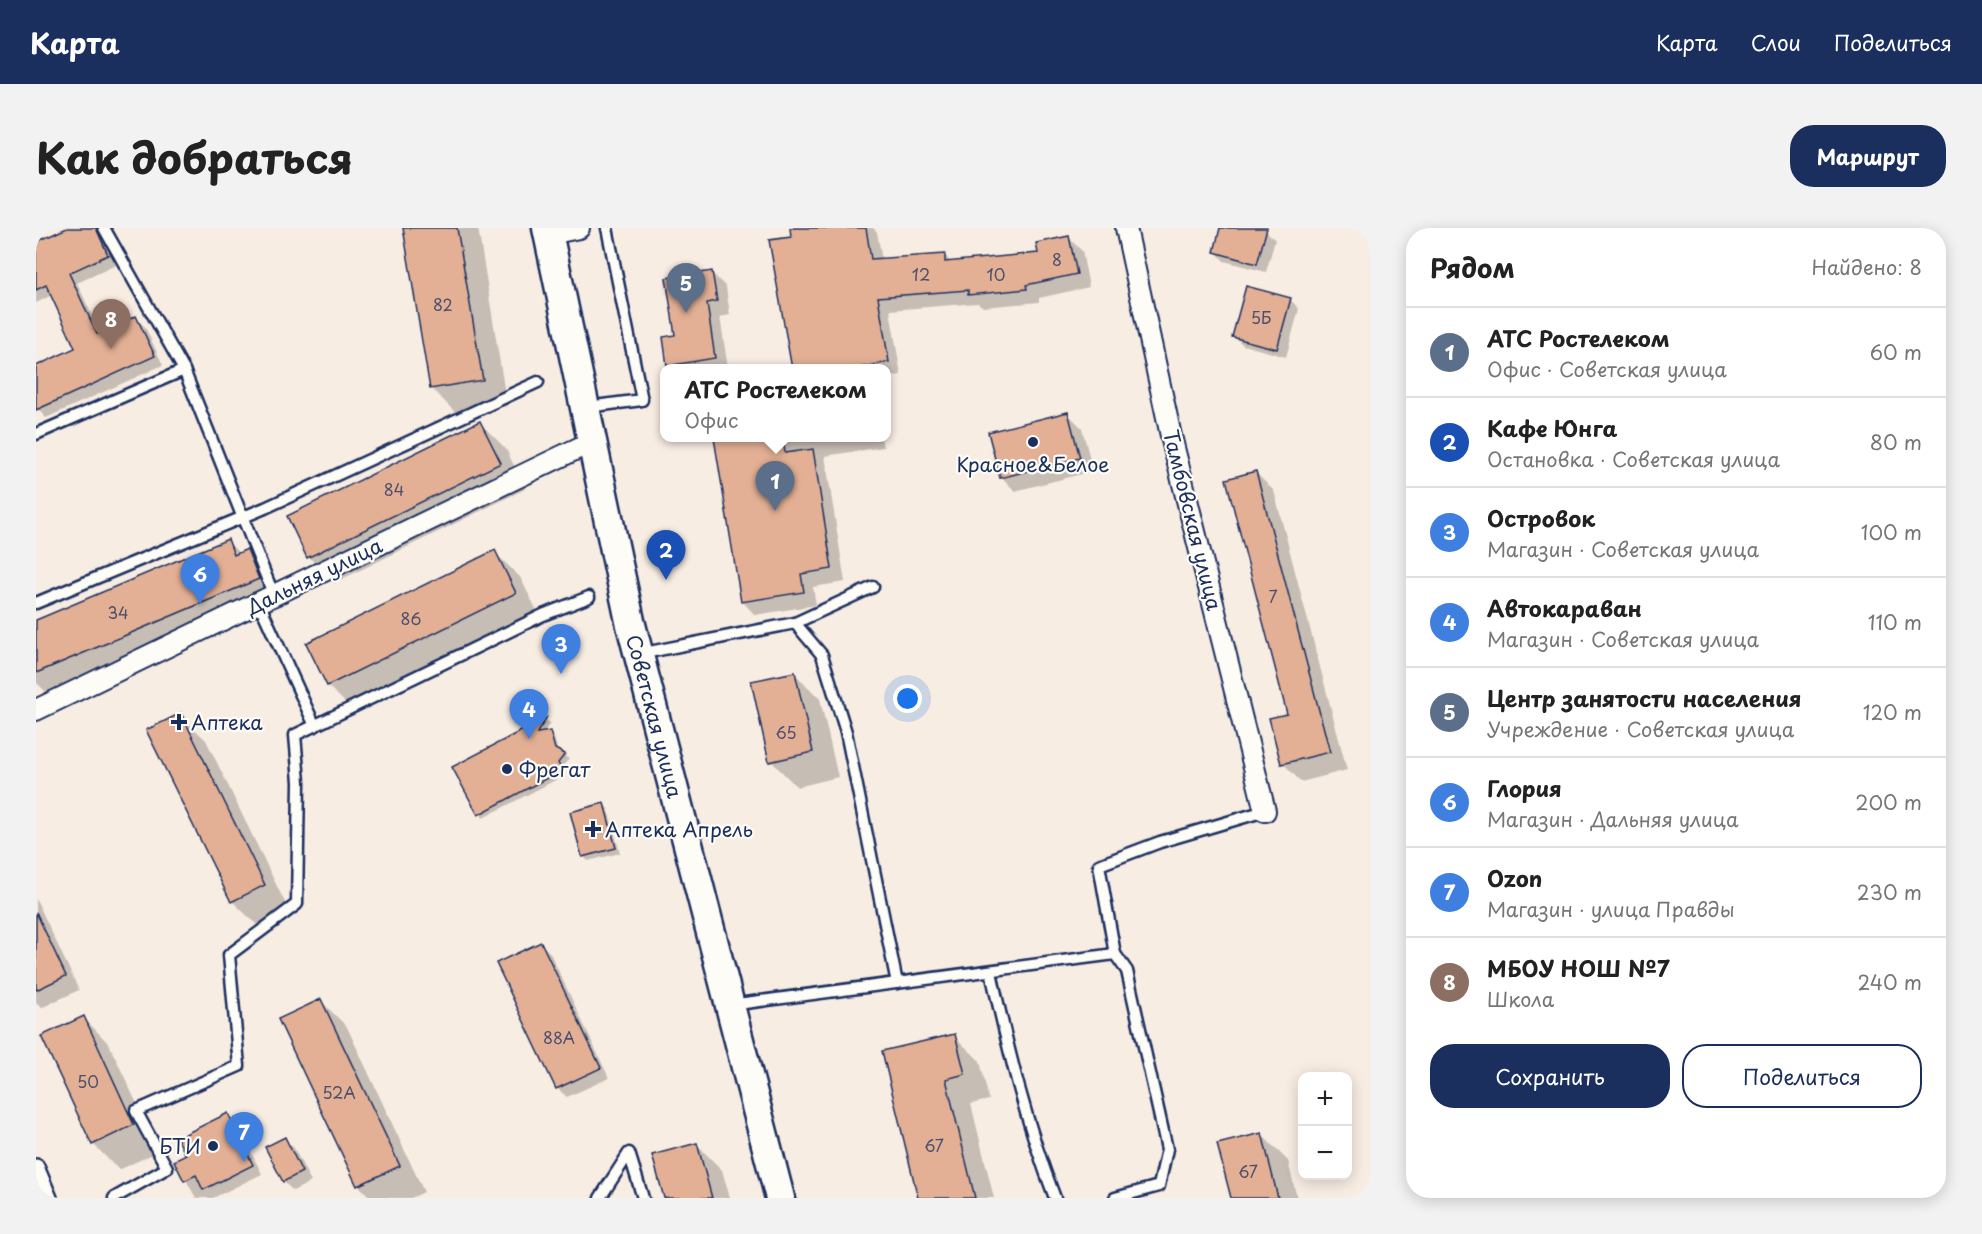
<!DOCTYPE html>
<html lang="ru">
<meta charset="utf-8">
<style>
:root{--surface:#fff;--page:#f2f2f2;--text:#222;--muted:#767676;--line:#e0e0e0;--accent:#1b2f5e}
body{margin:0;font-family:"Playpen Sans",sans-serif;background:var(--page);color:var(--text)}
.controls{position:absolute;right:18px;bottom:18px;display:grid;overflow:hidden;border-radius:12px;box-shadow:0 3px 15px #0003}
.controls button{width:54px;height:54px;display:grid;place-items:center;padding:0;border:0;border-bottom:2px solid var(--line);background:var(--surface);color:var(--text);font:30px sans-serif}
.you{position:absolute;left:872px;top:471px;width:21px;height:21px;margin:-15px;border:4px solid #fff;border-radius:50%;background:#1a73e8;box-shadow:0 0 0 9px #1a73e833}
.badge{display:grid;place-items:center;width:39px;height:39px;border-radius:50%;background:var(--accent);color:#fff;font-size:20px;font-weight:700}
.pin{position:absolute;translate:-50% -50px;filter:drop-shadow(0 2px 3px #0008)}
.pin::after{content:'';position:absolute;top:32px;width:21px;height:18px;background:inherit;clip-path:polygon(0 0,100% 0,50% 100%)}
.popup{position:absolute;left:624px;top:136px;width:231px;height:78px;box-sizing:border-box;display:grid;place-content:center;border-radius:12px;background:var(--surface);filter:drop-shadow(0 2px 4px #0005);font-size:20px;white-space:nowrap;color:var(--muted)}
.popup b{font-size:22px;color:var(--text)}
.popup::after{content:'';position:absolute;left:50%;top:100%;margin-left:-12px;border:12px solid transparent;border-top-color:var(--surface)}
.list{margin:0;padding:0;list-style:none}
h2{display:flex;justify-content:space-between;align-items:center;height:78px;margin:0;padding:0 24px;font-size:26px}
h2 small{font-size:20px;font-weight:400;color:var(--muted)}
.list li{display:grid;grid-template-columns:39px 1fr auto;gap:18px;align-items:center;box-sizing:border-box;height:90px;padding:0 24px;border-top:2px solid var(--line)}
.list b{display:block;font-size:22px;white-space:nowrap}
.list p{margin:0;font-size:20px;white-space:nowrap;color:var(--muted)}
.list em{font-size:20px;font-style:normal;color:var(--muted)}
.actions{display:flex;gap:12px;padding:18px 24px}
.actions a{flex:1;padding:14px 0;border:2px solid var(--accent);border-radius:24px;text-align:center;font-size:21px;color:var(--accent)}
.actions .main{background:var(--accent);color:#fff}
.map{position:relative;flex:none;width:1334px;height:970px;overflow:hidden;border-radius:24px}
header{display:flex;align-items:center;gap:36px;box-sizing:border-box;height:84px;padding:0 30px;background:var(--accent);color:#fff}
header strong{font-size:28px}
nav{display:flex;gap:33px;margin-inline-start:auto;font-size:21px}
.intro{display:flex;align-items:center;justify-content:space-between;box-sizing:border-box;height:144px;padding:0 36px}
h1{margin:0;font-size:42px}
.button{padding:15px 27px;border-radius:24px;background:var(--accent);color:#fff;font-size:21px;font-weight:700}
main{display:flex;gap:36px;padding:0 36px}
aside{flex:1;background:var(--surface);border-radius:24px;box-shadow:0 3px 15px #0003}
.map>svg:first-child{display:block}
</style>
<header>
<strong>Карта</strong>
<nav><a>Карта</a><a>Слои</a><a>Поделиться</a></nav>
</header>
<div class="intro"><h1>Как добраться</h1><a class="button">Маршрут</a></div>
<main>
<div class="map">
<svg width="1334" height="970" viewBox="0 0 1334 970">
<rect width="100%" height="100%" fill="#f8ede3"/>
<filter id="ink" filterUnits="userSpaceOnUse"><feTurbulence type="fractalNoise" baseFrequency=".0167" numOctaves="2"/><feDisplacementMap in="SourceGraphic" scale="12" xChannelSelector="R" yChannelSelector="G"/><feConvolveMatrix kernelMatrix="1 2 1 2 8 2 1 2 1" color-interpolation-filters="sRGB"/></filter>
<g filter="url(#ink)">
<g fill="#0003" fill-rule="evenodd">
<polygon points="34,0 63,0 80,37 41,55 65,106 100,90 109,99 127,137 10,190 0,179 0,139 41,121 16,67 0,75 0,16"/>
<polygon points="368,0 442,0 471,178 421,186 395,160"/>
<polygon points="762,0 837,0 841,4 846,32 908,27 916,35 1004,26 1033,10 1046,23 1053,59 1003,70 1003,74 947,79 942,75 854,82 865,147 850,150 850,140 757,140 757,10"/>
<polygon points="1186,0 1230,3 1239,12 1230,44 1188,33 1179,23"/>
<polygon points="1318,0 1334,0 1334,4"/>
<polygon points="676,45 690,59 694,87 684,89 692,140 636,140 633,137 640,109"/>
<polygon points="1254,71 1263,81 1250,129 1207,117 1198,108"/>
<polygon points="1032,186 1046,200 1057,243 979,263 965,249"/>
<polygon points="444,195 470,221 489,261 298,355 273,329"/>
<polygon points="680,210 845,210 847,219 789,228 809,354 777,359 780,377 719,387 706,373"/>
<polygon points="1220,245 1238,263 1311,542 1265,554 1247,535 1253,487"/>
<polygon points="191,313 204,326 211,323 237,349 248,377 19,473 0,454 0,393"/>
<polygon points="458,324 484,349 505,391 318,483 292,458 272,415"/>
<polygon points="758,445 784,471 802,549 761,559 735,533"/>
<polygon points="144,487 170,512 253,683 222,698 196,673"/>
<path d="M510,492L514,495L507,506L514,505L518,509L522,524L533,531L525,540L529,547L447,590L418,539ZM503,500H506L499,512Z"/>
<polygon points="568,576 572,581 584,625 552,633 548,629 536,585"/>
<polygon points="0,671 43,762 5,780 0,775"/>
<polygon points="504,715 514,725 573,850 531,869 521,860"/>
<polygon points="285,773 311,799 388,964 375,970 335,970 322,957"/>
<polygon points="48,790 73,816 123,923 83,942 57,916"/>
<polygon points="918,808 944,833 953,872 935,876 958,970 883,970"/>
<polygon points="191,886 201,896 226,946 177,970 160,970 140,934 152,928"/>
<polygon points="1226,907 1252,933 1261,970 1196,970"/>
<polygon points="248,911 258,920 275,954 257,963 248,954 231,920"/>
<polygon points="660,916 686,942 694,970 629,970"/>
</g>
<g fill="#e3b095" stroke="#1b2f5e" stroke-width="1.5">
<polygon points="31,0 60,0 72,27 33,45 61,106 100,88 119,128 0,182 0,138 39,120 10,57 0,62 0,14"/>
<polygon points="367,0 421,0 447,152 394,161"/>
<polygon points="754,0 830,0 835,31 909,26 909,34 1002,25 1000,15 1033,8 1041,46 990,57 991,61 932,67 932,62 842,69 853,134 817,141 756,141 733,12 755,9"/>
<polygon points="1184,0 1231,0 1221,36 1178,24"/>
<polygon points="676,43 681,73 671,75 679,130 631,138 627,109 639,107 630,50"/>
<polygon points="1210,58 1255,70 1241,121 1196,109"/>
<polygon points="1032,184 1044,230 964,250 952,204"/>
<polygon points="444,193 465,235 271,330 251,288"/>
<polygon points="678,210 747,210 749,225 777,221 796,341 765,346 768,364 705,374"/>
<polygon points="1220,243 1294,524 1245,536 1233,490 1251,486 1190,251"/>
<polygon points="192,311 198,327 211,321 223,351 0,445 0,392"/>
<polygon points="459,322 480,365 291,458 270,415"/>
<polygon points="759,444 777,524 733,534 715,453"/>
<polygon points="145,485 229,657 195,674 110,502"/>
<polygon points="510,490 501,505 514,503 519,521 529,526 522,535 526,542 442,587 416,539"/>
<polygon points="568,575 580,620 546,629 534,584"/>
<polygon points="0,684 30,748 0,762"/>
<polygon points="505,714 565,840 520,861 460,735"/>
<polygon points="285,771 364,938 321,958 242,791"/>
<polygon points="48,788 98,897 56,917 5,808"/>
<polygon points="919,806 929,846 910,851 939,970 882,970 846,823"/>
<polygon points="192,885 217,937 167,962 160,947 148,953 138,933 150,927 141,910"/>
<polygon points="1226,905 1242,970 1195,970 1181,916"/>
<polygon points="249,909 266,944 247,954 229,919"/>
<polygon points="661,915 676,970 628,970 616,927"/>
</g>
<g fill="none" stroke-linecap="round" stroke-linejoin="round">
<g stroke="#1b2f5e" stroke-width="15">
<g id="service">
<polyline points="68,0 148,142"/>
<polyline points="551,179 606,172 571,0"/>
<polyline points="0,206 148,142 238,368"/>
<polyline points="0,375 229,280 502,154"/>
<polyline points="223,375 279,498"/>
<polyline points="759,395 786,427 810,504 861,755"/>
<polyline points="603,426 759,395 837,359"/>
<polyline points="1079,726 1091,743 1131,921 1123,958 1079,970"/>
<path d="M955,744C972,821 990,896 1019,970"/>
<polyline points="694,777 1079,726 1063,637 1124,614 1229,583"/>
<polyline points="78,970 131,940 100,883 203,838 193,727 261,676 263,554 259,507 507,387 553,369"/>
<polyline points="564,970 593,925 607,970"/>
</g>
</g>
<g stroke="#1b2f5e" stroke-width="20">
<polyline id="pedestrian" points="0,939 13,970"/>
</g>
<g stroke="#1b2f5e" stroke-width="24">
<g id="minor">
<polyline points="1090,0 1135,208 1229,583"/>
<polyline points="513,6 543,0"/>
<polyline points="0,482 555,214"/>
</g>
</g>
<g stroke="#1b2f5e" stroke-width="33">
<g id="secondary">
<path id="s1" d="M511,0L594,393L744,970"/>
</g>
</g>
<use href="#service" stroke="#fdfcf7" stroke-width="10"/>
<use href="#pedestrian" stroke="#fdfcf7" stroke-width="15"/>
<use href="#minor" stroke="#fdfcf7" stroke-width="20"/>
<use href="#secondary" stroke="#fdfcf7" stroke-width="28"/>
</g>
</g>
<g fill="#1b2f5e" stroke="#fdfcf7" stroke-width="2">
<circle cx="997" cy="214" r="6"/>
<path d="M140 485h6v6h6v6h-6v6h-6v-6h-6v-6h6z"/>
<circle cx="471" cy="541" r="6"/>
<path d="M554 592h6v6h6v6h-6v6h-6v-6h-6v-6h6z"/>
<circle cx="177" cy="918" r="6"/>
</g>
<g text-anchor="middle" dominant-baseline="central" stroke-width="4.5" stroke-linejoin="round" paint-order="stroke">
<g font-size="16" fill="#4d4f6c">
<text x="1021" y="31">8</text>
<text x="885" y="46">12</text>
<text x="960" y="46">10</text>
<text x="407" y="76">82</text>
<text x="1225" y="89">5Б</text>
<text x="358" y="261">84</text>
<text x="1237" y="368">7</text>
<text x="82" y="384">34</text>
<text x="375" y="390">86</text>
<text x="750" y="504">65</text>
<text x="523" y="809">88А</text>
<text x="52" y="853">50</text>
<text x="303" y="864">52А</text>
<text x="898" y="917">67</text>
<text x="1212" y="943">67</text>
</g>
<g font-size="20" fill="#1b2f5e" stroke="#fdfcf7" text-anchor="start">
<text x="997" y="236" text-anchor="middle">Красное&amp;Белое</text>
<text x="155" y="494">Аптека</text>
<text x="483" y="541">Фрегат</text>
<text x="569" y="601">Аптека Апрель</text>
<text x="165" y="918" text-anchor="end">БТИ</text>
</g>
<g font-size="20" fill="#1b2f5e" stroke="#fdfcf7">
<text transform="translate(1157 292) rotate(76)">Тамбовская улица</text>
<text transform="translate(278 348) rotate(-26)">Дальняя улица</text>
<text stroke="none"><textPath href="#s1" startOffset="500">Советская улица</textPath></text>
</g>
</g>
</svg>
<div class="controls">
<button>+</button>
<button>−</button>
</div>
<div class="you"></div>
<div class="pin badge" style="left:739px;top:283px;background:#5c6f8a">1</div>
<div class="popup"><b>АТС Ростелеком</b>Офис</div>
<div class="pin badge" style="left:630px;top:352px;background:#1a4fb4">2</div>
<div class="pin badge" style="left:525px;top:446px;background:#3f7fe0">3</div>
<div class="pin badge" style="left:493px;top:511px;background:#3f7fe0">4</div>
<div class="pin badge" style="left:650px;top:85px;background:#5c6f8a">5</div>
<div class="pin badge" style="left:164px;top:376px;background:#3f7fe0">6</div>
<div class="pin badge" style="left:208px;top:934px;background:#3f7fe0">7</div>
<div class="pin badge" style="left:75px;top:121px;background:#8d6e63">8</div>
</div>
<aside>
<h2>Рядом<small>Найдено: 8</small></h2>
<ul class="list">
<li><span class="badge" style="background:#5c6f8a">1</span><div><b>АТС Ростелеком</b><p>Офис · Советская улица</p></div><em>60 m</em></li>
<li><span class="badge" style="background:#1a4fb4">2</span><div><b>Кафе Юнга</b><p>Остановка · Советская улица</p></div><em>80 m</em></li>
<li><span class="badge" style="background:#3f7fe0">3</span><div><b>Островок</b><p>Магазин · Советская улица</p></div><em>100 m</em></li>
<li><span class="badge" style="background:#3f7fe0">4</span><div><b>Автокараван</b><p>Магазин · Советская улица</p></div><em>110 m</em></li>
<li><span class="badge" style="background:#5c6f8a">5</span><div><b>Центр занятости населения</b><p>Учреждение · Советская улица</p></div><em>120 m</em></li>
<li><span class="badge" style="background:#3f7fe0">6</span><div><b>Глория</b><p>Магазин · Дальняя улица</p></div><em>200 m</em></li>
<li><span class="badge" style="background:#3f7fe0">7</span><div><b>Ozon</b><p>Магазин · улица Правды</p></div><em>230 m</em></li>
<li><span class="badge" style="background:#8d6e63">8</span><div><b>МБОУ НОШ №7</b><p>Школа</p></div><em>240 m</em></li>
</ul>
<div class="actions"><a class="main">Сохранить</a><a>Поделиться</a></div>
</aside>
</main>
